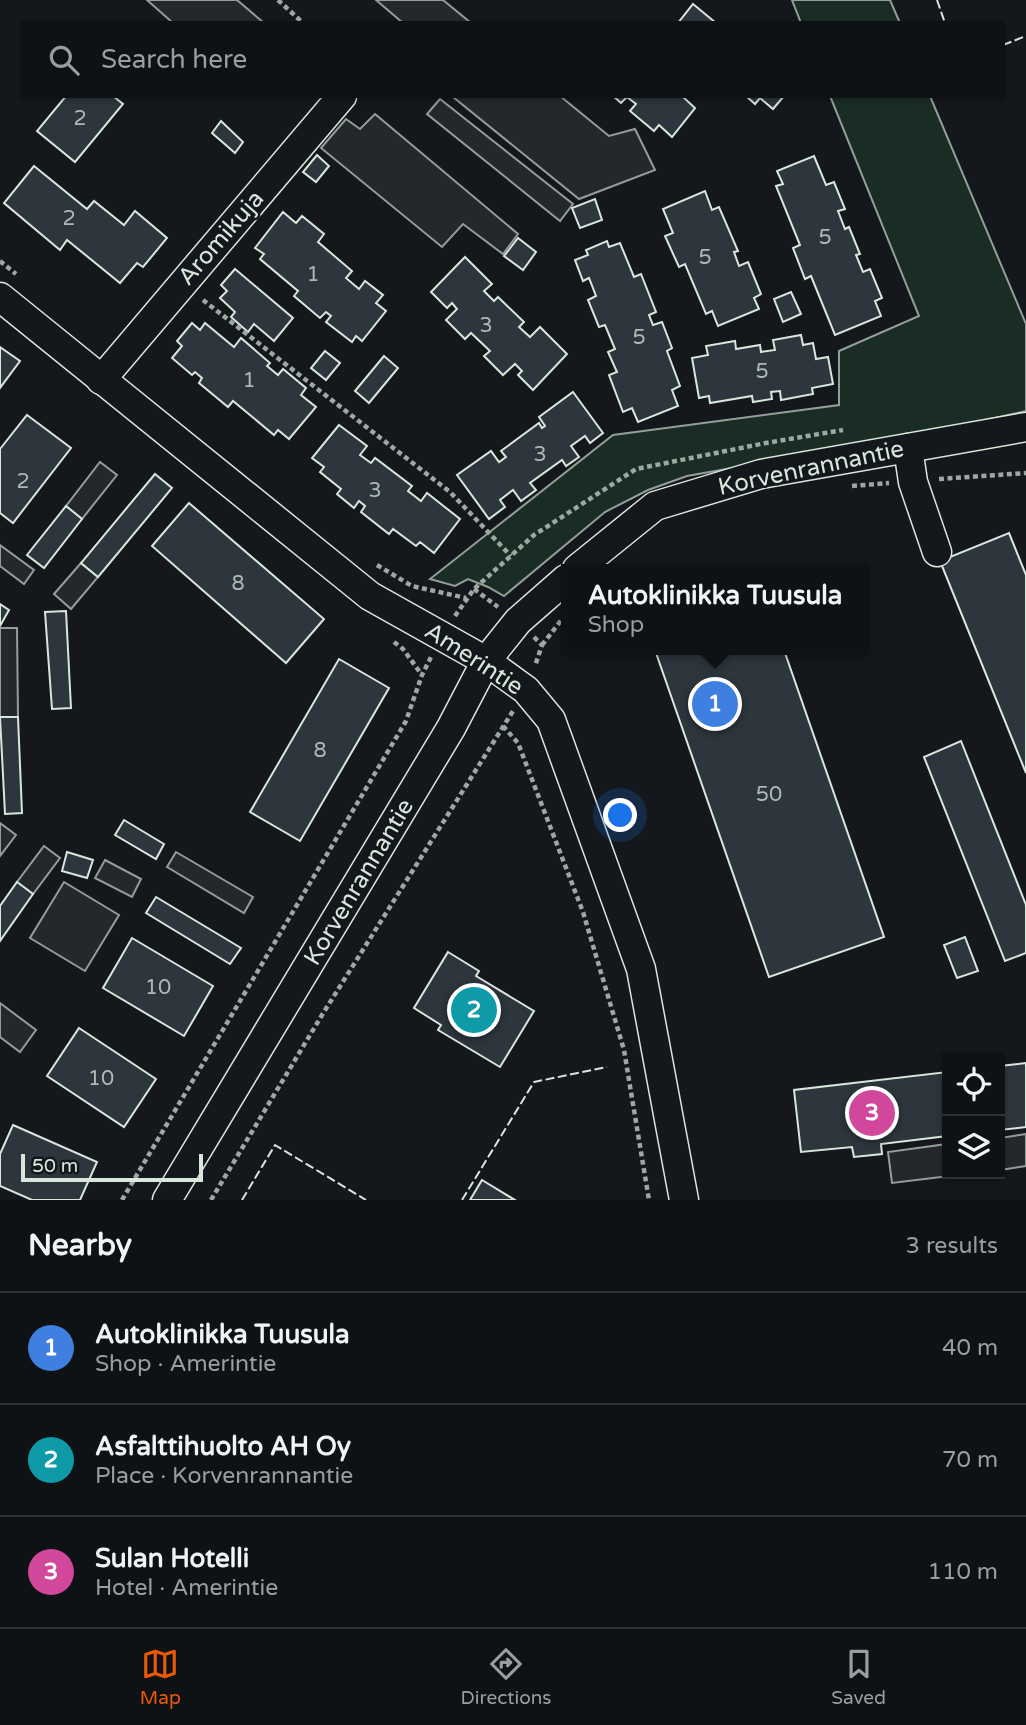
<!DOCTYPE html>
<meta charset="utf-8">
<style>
:root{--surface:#0f1215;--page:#1d2022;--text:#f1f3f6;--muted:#9b9ea0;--line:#2f3234;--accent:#ea580c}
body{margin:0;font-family:"Varela Round",sans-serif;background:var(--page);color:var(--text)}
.controls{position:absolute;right:21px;bottom:21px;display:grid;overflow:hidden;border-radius:0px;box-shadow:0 2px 5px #0004}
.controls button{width:63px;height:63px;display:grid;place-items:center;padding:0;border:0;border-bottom:2px solid var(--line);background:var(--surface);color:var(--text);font:35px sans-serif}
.scale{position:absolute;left:21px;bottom:18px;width:182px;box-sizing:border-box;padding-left:7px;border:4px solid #d8e6dc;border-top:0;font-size:19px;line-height:24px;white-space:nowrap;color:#d8e6dc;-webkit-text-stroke:5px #14181c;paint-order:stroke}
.you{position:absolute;left:621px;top:816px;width:24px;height:24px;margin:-18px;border:5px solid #fff;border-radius:50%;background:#1a73e8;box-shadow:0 0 0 10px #1a73e833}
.badge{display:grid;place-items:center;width:46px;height:46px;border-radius:50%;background:var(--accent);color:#fff;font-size:23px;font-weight:700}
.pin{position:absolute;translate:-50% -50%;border:4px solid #fff;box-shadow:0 2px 7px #0006}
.popup{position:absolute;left:561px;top:564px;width:308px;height:91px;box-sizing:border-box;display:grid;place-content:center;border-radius:0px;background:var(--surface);filter:drop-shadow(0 2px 5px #0005);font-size:23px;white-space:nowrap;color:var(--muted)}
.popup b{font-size:26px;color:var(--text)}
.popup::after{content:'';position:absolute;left:50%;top:100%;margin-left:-14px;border:14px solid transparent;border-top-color:var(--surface)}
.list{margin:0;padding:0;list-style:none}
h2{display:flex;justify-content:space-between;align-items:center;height:91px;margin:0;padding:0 28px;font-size:30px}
h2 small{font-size:23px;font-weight:400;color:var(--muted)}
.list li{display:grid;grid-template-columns:46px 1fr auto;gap:21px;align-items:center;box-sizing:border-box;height:112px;padding:0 28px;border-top:2px solid var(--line)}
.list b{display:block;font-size:26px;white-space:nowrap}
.list p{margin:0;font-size:23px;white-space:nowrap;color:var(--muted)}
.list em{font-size:23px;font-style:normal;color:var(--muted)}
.icon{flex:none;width:38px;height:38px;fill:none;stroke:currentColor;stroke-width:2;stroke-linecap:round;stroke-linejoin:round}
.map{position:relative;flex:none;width:1026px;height:1200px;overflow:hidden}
.search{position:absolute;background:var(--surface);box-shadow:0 2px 5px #0004;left:21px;right:21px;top:21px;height:77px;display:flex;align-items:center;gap:18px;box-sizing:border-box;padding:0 24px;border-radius:0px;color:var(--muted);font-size:26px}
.sheet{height:427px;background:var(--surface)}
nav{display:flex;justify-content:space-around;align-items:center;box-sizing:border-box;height:98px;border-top:2px solid var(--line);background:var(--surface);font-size:19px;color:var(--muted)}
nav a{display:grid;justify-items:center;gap:4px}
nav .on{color:var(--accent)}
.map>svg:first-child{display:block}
</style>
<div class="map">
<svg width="1026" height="1200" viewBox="0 0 1026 1200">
<rect width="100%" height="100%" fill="#14181c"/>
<g fill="#1a2d24" stroke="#939e99" stroke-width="2">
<polygon points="792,0 890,0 900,23 801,23"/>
<polygon points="830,96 930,96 1026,324 1026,411 913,436 687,476 648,490 605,512 504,596 488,587 468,579 455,586 430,579 613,435 839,405 839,351 919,316"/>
</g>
<g fill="#24282b" stroke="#939e99" stroke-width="2">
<polygon points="147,0 237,0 264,23 173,23"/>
<polygon points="376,0 443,0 471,23 403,23"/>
<polygon points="560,96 609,136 635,129 655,170 579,199 453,97"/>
<polygon points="440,99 573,204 560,221 427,114"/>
<polygon points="375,114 518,234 503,254 463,224 442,247 321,148 346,119 360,129"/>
<polygon points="100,462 117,475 82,519 66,506"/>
<polygon points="0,545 34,570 24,584 0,566"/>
<polygon points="81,563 98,577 71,609 54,594"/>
<polygon points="0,628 17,628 18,717 0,717"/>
<polygon points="0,823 16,835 0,856"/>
<polygon points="44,846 60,858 33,894 17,882"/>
<polygon points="176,852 253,897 244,913 167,867"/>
<polygon points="105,860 141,879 132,897 95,878"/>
<polygon points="64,882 119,915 85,971 30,938"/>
<polygon points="0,1003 36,1030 20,1052 0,1037"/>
<polygon points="1026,1134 1026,1166 1000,1170 1000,1138"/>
<polygon points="947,1144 947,1174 966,1174 892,1183 888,1152"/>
</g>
<g fill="#2c363c" stroke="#d8e6dc" stroke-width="2">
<polygon points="693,4 716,23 678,23"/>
<polygon points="66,96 113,96 123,104 75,162 37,131"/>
<polygon points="613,96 682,96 695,108 672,137 659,125 654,131 630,111 636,104 627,97 621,103"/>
<polygon points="746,96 784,96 773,109 760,98 755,104"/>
<polygon points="221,121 243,142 235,153 212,133"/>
<polygon points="317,155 329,166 316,182 303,172"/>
<polygon points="814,156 826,185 834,182 845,209 838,211 845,229 849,227 860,254 856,255 863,272 870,269 882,298 875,301 881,316 835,335 811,276 805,279 793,248 800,245 776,186 783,184 777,171"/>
<polygon points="34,166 87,209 94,201 124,225 135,211 167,238 143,267 137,263 120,283 67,240 60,250 4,203"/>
<polygon points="705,191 712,210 719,207 738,251 734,252 739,266 748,262 761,294 754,298 759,309 718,326 712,311 706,314 685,264 679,267 665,236 673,233 663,209"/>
<polygon points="595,199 602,220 580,228 572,208"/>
<polygon points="283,212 296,223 302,216 324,234 318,242 352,271 346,278 359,289 365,281 383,295 376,303 386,311 362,341 356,336 352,342 326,322 331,316 326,312 320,318 294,296 298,291 260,259 264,254 255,248"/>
<polygon points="518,238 536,252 523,270 504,256"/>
<polygon points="607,241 609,247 620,243 634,277 641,274 656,312 649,315 653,325 662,322 672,348 667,351 680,386 672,390 678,406 638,422 632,408 623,412 609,375 617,372 608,352 615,349 605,325 599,327 588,300 596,296 589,278 583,281 575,260 588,255 586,250"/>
<polygon points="465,257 492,284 484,291 494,301 498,297 524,322 519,327 530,337 540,327 567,354 533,390 518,375 522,371 515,364 503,375 484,356 490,351 471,333 465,339 446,320 457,309 452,303 447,308 431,292"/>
<polygon points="235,269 293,318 274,341 254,324 248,332 231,317 235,312 220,298 227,291 221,285"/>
<polygon points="791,292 801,314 783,322 774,299"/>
<polygon points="192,323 200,330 205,323 234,347 241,338 270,363 267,366 278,375 283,369 306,388 301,395 316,407 289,439 278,430 274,435 233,401 228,407 199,383 202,378 195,372 192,375 172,358 182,346 177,341"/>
<polygon points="801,335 803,345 813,343 816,359 828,357 833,384 812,388 813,394 781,400 780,391 771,392 772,399 753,402 752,396 710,403 709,396 699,398 692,358 708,355 706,346 735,341 736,349 760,345 761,352 775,350 773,340"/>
<polygon points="0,347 20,361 0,388"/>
<polygon points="325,351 340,363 326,380 311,368"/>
<polygon points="384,356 398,368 369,403 355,391"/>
<polygon points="573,392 603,433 590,443 585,436 571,446 579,457 566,466 562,460 530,483 536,490 521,501 513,490 500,500 505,507 489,519 457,475 491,451 499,462 506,457 501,451 539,423 542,428 545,426 539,417"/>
<polygon points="27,415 71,448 13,523 0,513 0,449"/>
<polygon points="339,425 367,446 360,455 371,463 375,458 412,486 408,491 421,501 427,493 460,519 434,553 420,542 416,546 393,529 389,534 361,512 365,506 359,501 354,508 337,494 341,489 320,472 324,467 312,458"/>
<polygon points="155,474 172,488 98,577 81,563"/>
<polygon points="189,503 324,619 286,663 152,546"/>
<polygon points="66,506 82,519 44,568 27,555"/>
<polygon points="1009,533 1026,575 1026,773 940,561"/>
<polygon points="0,604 9,610 0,626"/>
<polygon points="66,611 71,708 52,709 45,612"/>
<polygon points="655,650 784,650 884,937 769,977"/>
<polygon points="339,659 389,688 300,841 250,812"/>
<polygon points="0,717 18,717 22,813 5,814"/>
<polygon points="961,741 1026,905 1026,953 1005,961 924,757"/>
<polygon points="124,820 164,844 156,859 115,835"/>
<polygon points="67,852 93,860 87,878 62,871"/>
<polygon points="17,882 33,894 0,941 0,906"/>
<polygon points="156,897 241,948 230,964 146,913"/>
<polygon points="965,937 978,971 957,978 944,945"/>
<polygon points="132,938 213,986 184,1036 103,988"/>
<polygon points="448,952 479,971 476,976 534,1011 500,1067 438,1030 441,1025 414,1008"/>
<polygon points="79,1028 156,1079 124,1127 47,1076"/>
<polygon points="1026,1063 1026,1127 1000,1130 1000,1066"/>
<polygon points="947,1072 947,1136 881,1144 882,1154 854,1157 852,1147 801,1152 794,1090"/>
<polygon points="13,1125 97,1162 80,1200 32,1200 0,1186 0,1154"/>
<polygon points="482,1180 515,1200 470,1200"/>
</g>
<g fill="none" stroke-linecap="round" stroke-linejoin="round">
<g stroke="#d8e6dc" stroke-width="31">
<g id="minor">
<polyline points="0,297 370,596 486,661 526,690 551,720 641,969 684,1200"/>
<polyline points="101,380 342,96"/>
<polyline points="908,448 913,482 937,552"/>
<polyline points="577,569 655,506 761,474 1026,427"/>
<polyline points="167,1200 451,728 486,661 518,621 566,579"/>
</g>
</g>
<g stroke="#9da8a2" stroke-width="4.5" stroke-dasharray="5 3.5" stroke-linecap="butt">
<polyline points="278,0 303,23"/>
<polyline points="0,261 16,274"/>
<polyline points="203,300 450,492 511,556"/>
<polyline points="939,479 1026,473"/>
<polyline points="852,486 889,483"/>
<polyline points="377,565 412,586 466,598"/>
<polyline points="474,589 498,607"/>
<polyline points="455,616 474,589 534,535 636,469 766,443 843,430"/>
<polyline points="534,637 542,645 535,666"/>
<polyline points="394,642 403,649 422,675"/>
<polyline points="542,645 563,618"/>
<polyline points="503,726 518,743 583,912 624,1050 649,1200"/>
<polyline points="122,1200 406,721 422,675 431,657"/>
<polyline points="211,1200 322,1015 513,711"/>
</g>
<use href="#minor" stroke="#14181c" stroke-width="28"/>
<g stroke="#d8e6dc" stroke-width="2" stroke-dasharray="9 3.5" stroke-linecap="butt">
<polyline points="937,0 945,23"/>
<polyline points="1003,45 1026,36"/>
<polyline points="242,1200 275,1145 366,1200"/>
<polyline points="462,1200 534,1082 607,1067"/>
</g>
</g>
<g text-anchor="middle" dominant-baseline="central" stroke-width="5" stroke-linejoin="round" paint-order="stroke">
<g font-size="21" fill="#adbab4">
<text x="80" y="118">2</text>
<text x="69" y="218">2</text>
<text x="825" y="237">5</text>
<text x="705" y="257">5</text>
<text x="313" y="274">1</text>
<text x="486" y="325">3</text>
<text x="639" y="337">5</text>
<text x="762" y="371">5</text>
<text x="249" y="380">1</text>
<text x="540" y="454">3</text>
<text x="23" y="481">2</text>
<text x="375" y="490">3</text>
<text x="238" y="583">8</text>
<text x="320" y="750">8</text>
<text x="769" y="794">50</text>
<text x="158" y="987">10</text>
<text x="101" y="1078">10</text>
</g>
<g font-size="24" fill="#d8e6dc" stroke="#14181c">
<text transform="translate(221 238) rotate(-49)">Aromikuja</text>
<text transform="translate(811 468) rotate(-12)">Korvenrannantie</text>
<text transform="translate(474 659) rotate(33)">Amerintie</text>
<text transform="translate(359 882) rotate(-59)">Korvenrannantie</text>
</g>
</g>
</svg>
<div class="controls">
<button><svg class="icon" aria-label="locate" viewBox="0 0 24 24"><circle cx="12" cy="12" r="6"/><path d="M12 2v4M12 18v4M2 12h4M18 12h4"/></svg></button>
<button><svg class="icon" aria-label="layers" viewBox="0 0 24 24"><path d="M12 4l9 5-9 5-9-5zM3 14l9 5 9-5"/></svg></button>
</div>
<div class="scale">50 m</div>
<div class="you"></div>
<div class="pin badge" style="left:715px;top:704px;background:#3f7fe0">1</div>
<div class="popup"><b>Autoklinikka Tuusula</b>Shop</div>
<div class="pin badge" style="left:474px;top:1010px;background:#0f9aa8">2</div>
<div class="pin badge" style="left:872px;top:1113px;background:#d1479c">3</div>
<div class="search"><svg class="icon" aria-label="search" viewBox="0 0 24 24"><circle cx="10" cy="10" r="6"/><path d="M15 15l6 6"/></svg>Search here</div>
</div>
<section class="sheet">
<h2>Nearby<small>3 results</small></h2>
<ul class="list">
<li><span class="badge" style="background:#3f7fe0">1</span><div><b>Autoklinikka Tuusula</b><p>Shop · Amerintie</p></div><em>40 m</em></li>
<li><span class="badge" style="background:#0f9aa8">2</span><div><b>Asfalttihuolto AH Oy</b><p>Place · Korvenrannantie</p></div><em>70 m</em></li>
<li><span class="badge" style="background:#d1479c">3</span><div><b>Sulan Hotelli</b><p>Hotel · Amerintie</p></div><em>110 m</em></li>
</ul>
</section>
<nav>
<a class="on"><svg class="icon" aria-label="map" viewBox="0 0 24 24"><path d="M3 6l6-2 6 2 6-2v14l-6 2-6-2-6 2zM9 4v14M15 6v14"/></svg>Map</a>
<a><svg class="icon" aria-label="directions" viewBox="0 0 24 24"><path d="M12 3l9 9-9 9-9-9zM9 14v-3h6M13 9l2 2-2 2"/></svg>Directions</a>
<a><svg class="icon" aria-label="saved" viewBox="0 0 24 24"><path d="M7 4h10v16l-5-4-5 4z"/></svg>Saved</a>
</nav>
